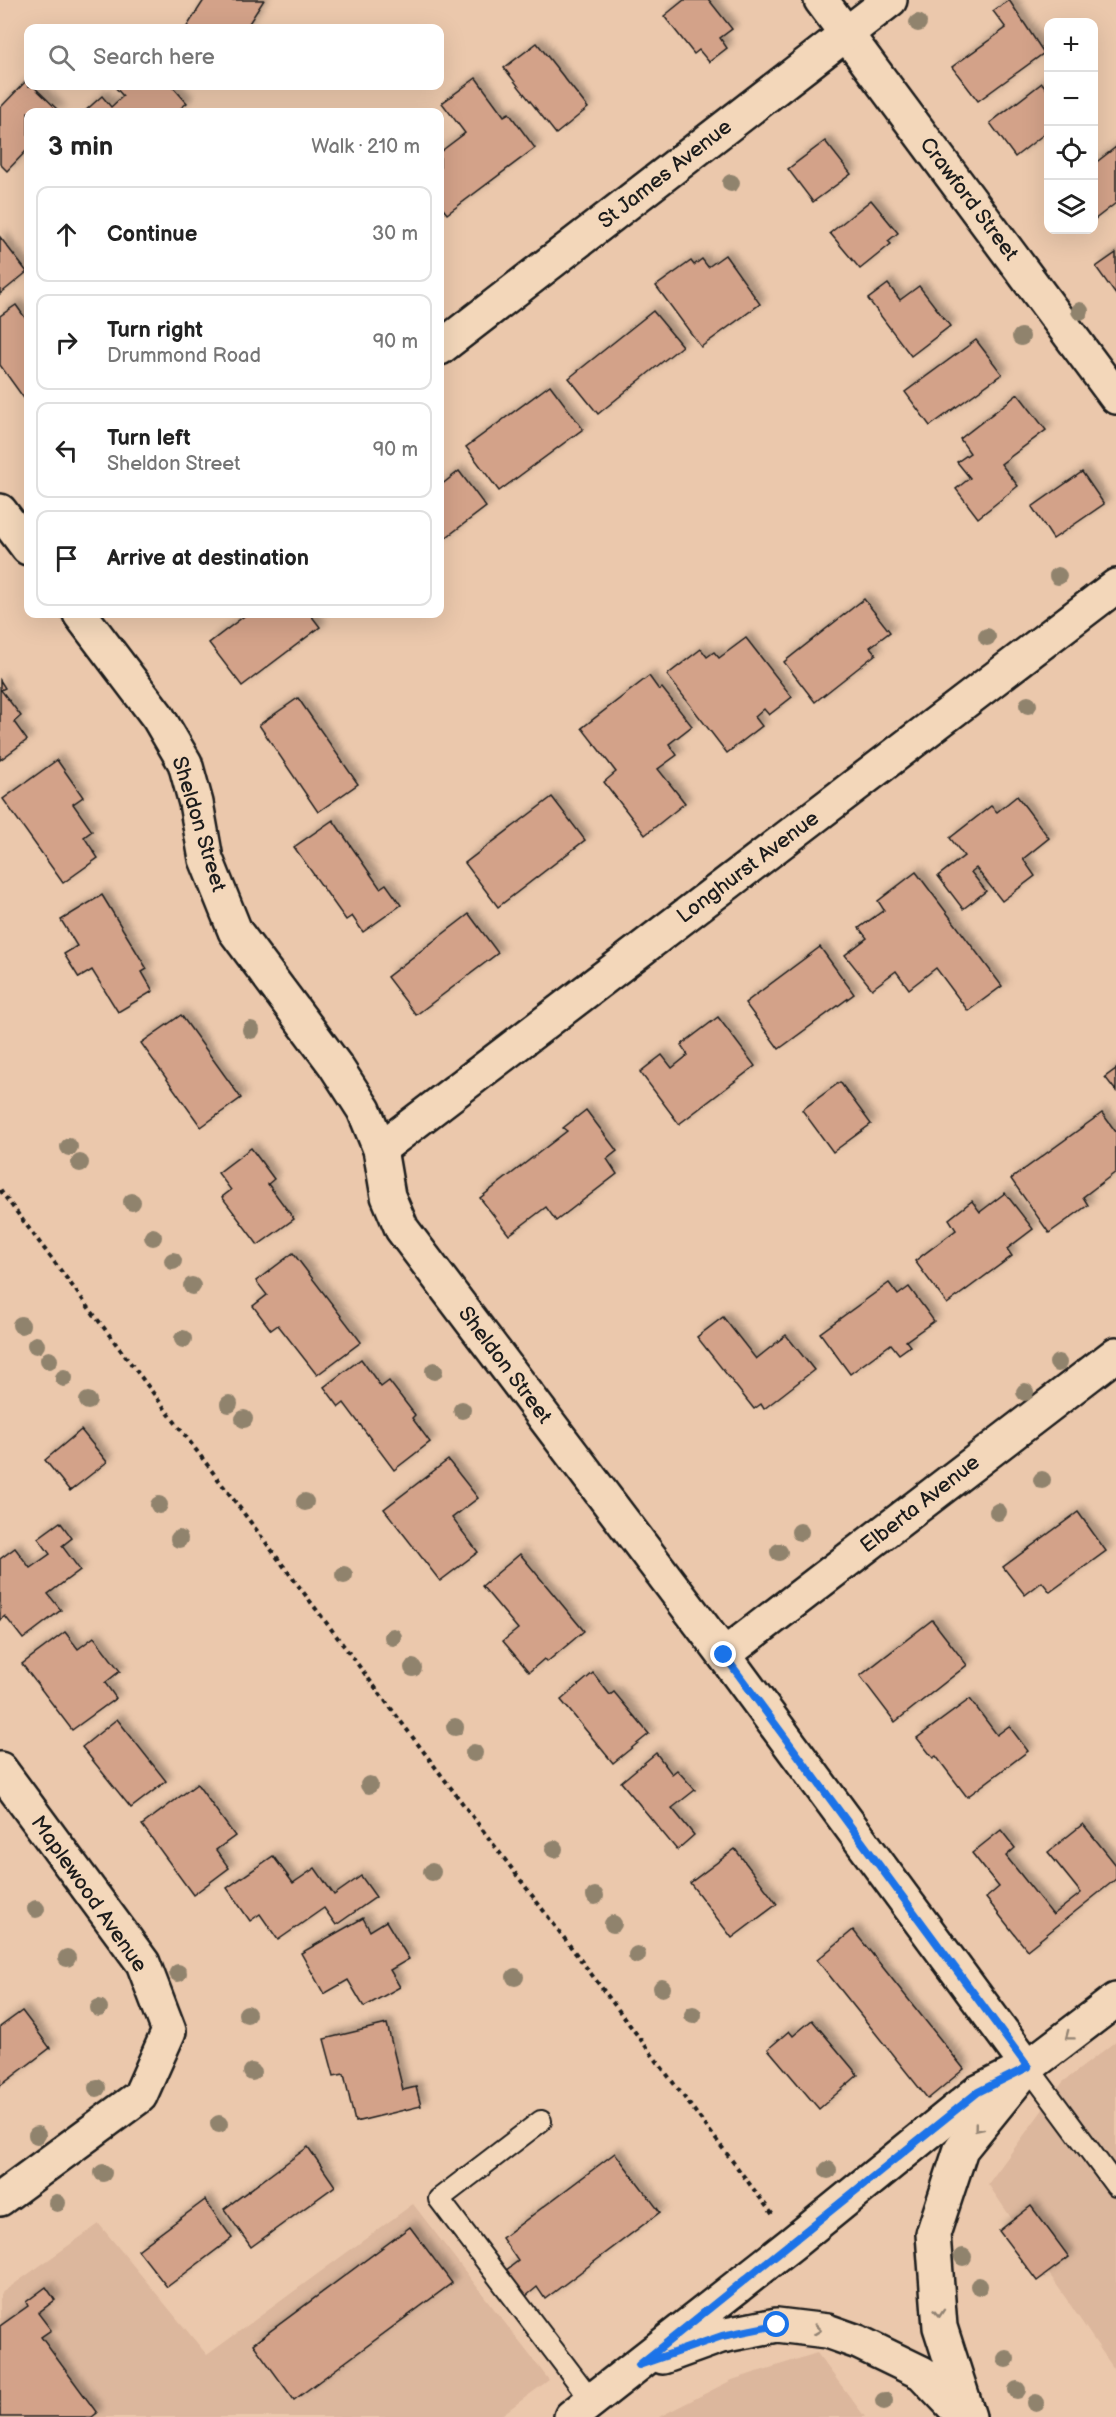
<!DOCTYPE html>
<meta charset="utf-8">
<style>
:root{--surface:#fff;--page:#f2f2f2;--text:#222;--muted:#767676;--line:#e0e0e0}
body{margin:0;font-family:"Balsamiq Sans",sans-serif;background:var(--page);color:var(--text)}
.controls{position:absolute;right:18px;top:18px;display:grid;overflow:hidden;border-radius:12px;box-shadow:0 6px 24px #0002}
.controls button{width:54px;height:54px;display:grid;place-items:center;padding:0;border:0;border-bottom:2px solid var(--line);background:var(--surface);color:var(--text);font:30px sans-serif}
.stop{position:absolute;width:18px;height:18px;margin:-14px;border:4px solid #1a73e8;border-radius:50%;background:#fff}
.stop.end{background:#1a73e8;border-color:#fff;box-shadow:0 2px 6px #0008}
.list{margin:0;padding:0;list-style:none}
h2{display:flex;justify-content:space-between;align-items:center;height:78px;margin:0;padding:0 24px;font-size:26px}
h2 small{font-size:20px;font-weight:400;color:var(--muted)}
.list li{display:grid;grid-template-columns:39px 1fr auto;gap:18px;align-items:center;box-sizing:border-box;height:96px;margin:0 12px 12px;padding:0 12px;border:2px solid var(--line);border-radius:12px}
.list b{display:block;font-size:22px;white-space:nowrap}
.list p{margin:0;font-size:20px;white-space:nowrap;color:var(--muted)}
.list em{font-size:20px;font-style:normal;color:var(--muted)}
.icon{flex:none;width:33px;height:33px;fill:none;stroke:currentColor;stroke-width:2;stroke-linecap:round;stroke-linejoin:round}
.map{position:relative;flex:none;width:1116px;height:2417px;overflow:hidden}
.search{position:absolute;background:var(--surface);box-shadow:0 6px 24px #0002;left:24px;top:24px;width:420px;height:66px;display:flex;align-items:center;gap:15px;box-sizing:border-box;padding:0 21px;border-radius:12px;color:var(--muted);font-size:22px}
.panel{position:absolute;background:var(--surface);box-shadow:0 6px 24px #0002;left:24px;top:108px;width:420px;height:510px;border-radius:12px}
.map>svg:first-child{display:block}
</style>
<div class="map">
<svg width="1116" height="2417" viewBox="0 0 1116 2417">
<defs>
<filter id="shadow"><feDropShadow dx="5.5" dy="-5.5" stdDeviation="3" flood-color="#0004"/></filter>
</defs>
<rect width="100%" height="100%" fill="#ebc8ac"/>
<filter id="ink" filterUnits="userSpaceOnUse"><feTurbulence type="fractalNoise" baseFrequency=".0167" numOctaves="2"/><feDisplacementMap in="SourceGraphic" scale="12" xChannelSelector="R" yChannelSelector="G"/><feConvolveMatrix kernelMatrix="1 2 1 2 8 2 1 2 1" color-interpolation-filters="sRGB"/></filter>
<g filter="url(#ink)">
<g fill="#dcb79d">
<polygon points="1116,2041 1116,2372 988,2184 1063,2082"/>
<polygon points="413,2204 549,2380 499,2417 0,2417 0,2294 99,2224 207,2355"/>
<polygon points="817,2353 865,2417 659,2417 732,2380"/>
</g>
<g fill="#d3a289" stroke="#1c1c1c" stroke-width="1.5" filter="url(#shadow)">
<polygon points="204,0 264,0 246,28 186,28"/>
<polygon points="684,0 709,0 732,29 720,38 727,48 709,62 699,50 694,54 664,16"/>
<polygon points="1009,0 1044,53 978,101 952,67 1006,28 993,11"/>
<polygon points="537,43 588,108 556,134 504,68"/>
<polygon points="476,78 504,116 509,113 535,148 447,214 440,205 440,152 465,133 442,103"/>
<polygon points="27,80 28,86 33,86 60,112 28,112 28,149 7,171 0,164 0,108"/>
<polygon points="1042,83 1048,91 1048,131 1015,157 990,123"/>
<polygon points="114,86 172,86 187,103 176,112 84,112 102,96 111,107 123,96"/>
<polygon points="825,141 851,174 813,202 788,169"/>
<polygon points="1116,147 1116,203 1094,220 1094,164"/>
<polygon points="871,200 898,233 888,241 891,244 860,269 830,233"/>
<polygon points="0,237 27,272 0,294"/>
<polygon points="1116,253 1116,295 1096,267"/>
<polygon points="725,255 760,304 701,347 656,286 691,261 694,265 702,259 708,267"/>
<polygon points="888,284 900,300 919,286 950,326 911,356 868,299"/>
<polygon points="16,305 28,322 28,404 0,365 0,316"/>
<polygon points="653,311 682,346 598,414 569,378"/>
<polygon points="976,340 1002,374 930,426 905,392"/>
<polygon points="550,385 583,429 499,491 466,447"/>
<polygon points="1018,394 1046,430 1001,464 1018,486 978,518 956,489 970,478 957,462 970,453 960,439"/>
<polygon points="459,471 486,507 440,542 440,484 441,485"/>
<polygon points="1082,472 1104,504 1053,539 1032,507"/>
<polygon points="864,599 890,632 870,647 876,654 815,702 784,662"/>
<polygon points="247,614 310,614 320,627 242,686 209,643"/>
<polygon points="746,638 792,697 769,715 764,709 755,717 762,726 727,753 667,675 701,649 707,657 714,652 719,658"/>
<polygon points="649,676 659,690 662,688 692,726 669,744 677,755 658,769 685,803 645,835 604,782 616,772 582,728"/>
<polygon points="0,680 5,688 1,690 21,716 14,722 27,740 0,760"/>
<polygon points="298,698 358,784 318,812 259,725"/>
<polygon points="57,760 83,797 73,804 92,831 84,837 98,858 63,883 3,799"/>
<polygon points="1017,796 1049,838 1023,859 1035,876 1002,901 976,868 971,872 986,891 963,909 938,876 964,856 950,838 991,806 997,812"/>
<polygon points="552,797 585,840 498,907 465,863"/>
<polygon points="333,820 380,888 386,884 401,905 363,932 352,916 346,920 294,847"/>
<polygon points="916,872 1002,986 968,1011 936,968 909,989 896,971 872,989 845,955 867,938 859,928 884,910 878,901"/>
<polygon points="102,895 147,969 142,972 153,991 118,1012 92,970 79,978 64,954 77,946 61,920"/>
<polygon points="469,914 498,953 416,1015 387,977"/>
<polygon points="820,947 854,994 779,1049 745,1003"/>
<polygon points="181,1015 241,1098 201,1127 141,1043"/>
<polygon points="718,1017 755,1066 679,1124 640,1072 662,1055 672,1068 688,1055 681,1045"/>
<polygon points="1116,1069 1116,1091 1105,1077"/>
<polygon points="840,1082 871,1124 833,1152 802,1110"/>
<polygon points="586,1110 617,1151 607,1159 617,1174 556,1221 546,1207 509,1235 480,1198 567,1131 563,1128"/>
<polygon points="1102,1113 1116,1132 1116,1172 1083,1197 1088,1205 1049,1233 1011,1179"/>
<polygon points="251,1148 274,1179 268,1184 294,1219 258,1245 222,1197 231,1190 218,1173"/>
<polygon points="1005,1193 1033,1229 1007,1249 1012,1256 947,1304 915,1261 956,1230 949,1219 972,1201 980,1212"/>
<polygon points="293,1253 361,1342 317,1375 278,1325 271,1330 253,1306 267,1295 256,1281"/>
<polygon points="889,1283 898,1295 909,1287 934,1321 906,1341 910,1346 899,1354 891,1344 850,1374 820,1333"/>
<polygon points="723,1317 756,1359 786,1335 814,1370 764,1409 761,1404 754,1409 697,1337"/>
<polygon points="361,1359 381,1387 389,1381 415,1415 412,1418 430,1442 394,1470 344,1403 339,1407 324,1387"/>
<polygon points="81,1430 107,1462 70,1491 45,1460"/>
<polygon points="448,1460 478,1498 452,1518 478,1552 440,1581 384,1509"/>
<polygon points="1078,1512 1106,1551 1050,1592 1042,1582 1025,1595 1003,1567"/>
<polygon points="60,1522 72,1538 62,1546 80,1570 48,1594 61,1610 23,1639 5,1616 0,1620 0,1559 15,1548 30,1568 50,1554 38,1538"/>
<polygon points="520,1554 584,1631 547,1662 544,1659 529,1672 503,1641 518,1629 482,1586"/>
<polygon points="932,1620 967,1665 895,1722 860,1676"/>
<polygon points="65,1632 78,1649 94,1637 120,1671 105,1683 116,1698 72,1730 22,1664"/>
<polygon points="593,1673 610,1695 614,1692 649,1734 613,1763 561,1700"/>
<polygon points="970,1699 997,1735 1009,1726 1028,1751 967,1797 936,1756 933,1758 917,1738"/>
<polygon points="117,1719 166,1781 131,1808 82,1747"/>
<polygon points="656,1753 672,1774 677,1770 695,1790 672,1808 694,1835 677,1850 621,1782"/>
<polygon points="197,1784 235,1836 216,1850 229,1868 193,1895 142,1825"/>
<polygon points="1083,1824 1116,1865 1116,1879 1027,1950 986,1898 999,1887 972,1853 1001,1830 1015,1848 1006,1856 1053,1915 1081,1893 1048,1852"/>
<polygon points="735,1849 777,1904 732,1938 690,1883"/>
<polygon points="273,1856 293,1883 315,1868 334,1895 361,1876 376,1897 336,1925 324,1908 278,1940 260,1914 250,1921 227,1888"/>
<polygon points="363,1918 370,1931 386,1921 409,1959 390,1970 400,1987 364,2007 348,1980 324,1994 301,1953"/>
<polygon points="853,1930 964,2069 928,2099 817,1960"/>
<polygon points="22,2011 50,2048 0,2086 0,2027"/>
<polygon points="812,2020 858,2075 819,2109 768,2049 789,2031 793,2036"/>
<polygon points="387,2024 403,2090 416,2087 421,2106 355,2122 344,2074 334,2076 324,2039"/>
<polygon points="308,2147 335,2186 251,2247 224,2209"/>
<polygon points="615,2153 660,2212 545,2299 537,2287 525,2297 505,2271 518,2261 502,2238"/>
<polygon points="205,2200 232,2238 167,2287 138,2250"/>
<polygon points="1031,2206 1069,2257 1037,2281 999,2231"/>
<polygon points="410,2227 452,2283 294,2400 253,2344"/>
<polygon points="46,2287 55,2300 38,2313 51,2330 41,2337 97,2413 92,2417 0,2417 0,2326 28,2306 26,2302"/>
</g>
<g fill="none" stroke-linecap="round" stroke-linejoin="round">
<g stroke="#1c1c1c" stroke-width="24">
<g id="lane">
<polyline points="1028,2067 1116,2186"/>
<polyline points="541,2121 439,2199 592,2401"/>
</g>
</g>
<g stroke="#1c1c1c" stroke-width="38">
<g id="street">
<polyline points="821,0 1116,397"/>
<polyline points="440,348 890,0"/>
<polyline points="0,511 28,548"/>
<polyline points="80,614 158,717 185,763 196,803 206,859 235,931 335,1065 364,1110 380,1149 388,1196 402,1229 724,1655 1028,2067"/>
<polyline points="380,1149 1116,586"/>
<polyline points="724,1655 1116,1354"/>
<polyline points="0,1769 143,1963 169,2031 140,2096 0,2199"/>
</g>
</g>
<g stroke="#1c1c1c" stroke-width="38">
<g id="secondary">
<polyline points="663,2357 721,2336 777,2325 827,2331 858,2342 922,2373 964,2417"/>
<polyline points="571,2417 794,2242 978,2092 1028,2067 1116,2000"/>
<polyline points="969,2417 940,2327 933,2234 961,2149 1021,2075"/>
</g>
</g>
<polyline stroke="#1c1c1c" stroke-width="4" stroke-dasharray="4.5 4.5" stroke-linecap="butt" points="0,1190 773,2215"/>
<use href="#lane" stroke="#f3d7ba" stroke-width="20"/>
<use href="#street" stroke="#f3d7ba" stroke-width="33"/>
<use href="#secondary" stroke="#f3d7ba" stroke-width="33"/>
</g>
<g fill="#90836d">
<circle cx="918" cy="23" r="9"/>
<circle cx="731" cy="183" r="9"/>
<circle cx="1080" cy="311" r="9"/>
<circle cx="1021" cy="337" r="9"/>
<circle cx="1058" cy="576" r="9"/>
<circle cx="987" cy="637" r="9"/>
<circle cx="1028" cy="705" r="9"/>
<circle cx="251" cy="1030" r="9"/>
<circle cx="69" cy="1147" r="9"/>
<circle cx="80" cy="1163" r="9"/>
<circle cx="132" cy="1202" r="9"/>
<circle cx="153" cy="1237" r="9"/>
<circle cx="173" cy="1261" r="9"/>
<circle cx="192" cy="1286" r="9"/>
<circle cx="21" cy="1325" r="9"/>
<circle cx="183" cy="1339" r="9"/>
<circle cx="36" cy="1345" r="9"/>
<circle cx="49" cy="1360" r="9"/>
<circle cx="1058" cy="1363" r="9"/>
<circle cx="434" cy="1371" r="9"/>
<circle cx="64" cy="1378" r="9"/>
<circle cx="1025" cy="1392" r="9"/>
<circle cx="88" cy="1401" r="9"/>
<circle cx="229" cy="1404" r="9"/>
<circle cx="462" cy="1410" r="9"/>
<circle cx="244" cy="1419" r="9"/>
<circle cx="1042" cy="1480" r="9"/>
<circle cx="305" cy="1502" r="9"/>
<circle cx="159" cy="1505" r="9"/>
<circle cx="998" cy="1512" r="9"/>
<circle cx="800" cy="1532" r="9"/>
<circle cx="179" cy="1539" r="9"/>
<circle cx="779" cy="1552" r="9"/>
<circle cx="344" cy="1575" r="9"/>
<circle cx="393" cy="1637" r="9"/>
<circle cx="413" cy="1668" r="9"/>
<circle cx="455" cy="1727" r="9"/>
<circle cx="474" cy="1753" r="9"/>
<circle cx="369" cy="1785" r="9"/>
<circle cx="554" cy="1849" r="9"/>
<circle cx="432" cy="1872" r="9"/>
<circle cx="595" cy="1896" r="9"/>
<circle cx="36" cy="1909" r="9"/>
<circle cx="613" cy="1924" r="9"/>
<circle cx="637" cy="1955" r="9"/>
<circle cx="67" cy="1958" r="9"/>
<circle cx="178" cy="1973" r="9"/>
<circle cx="515" cy="1977" r="9"/>
<circle cx="662" cy="1988" r="9"/>
<circle cx="99" cy="2008" r="9"/>
<circle cx="247" cy="2014" r="9"/>
<circle cx="693" cy="2015" r="9"/>
<circle cx="252" cy="2072" r="9"/>
<circle cx="97" cy="2088" r="9"/>
<circle cx="219" cy="2124" r="9"/>
<circle cx="37" cy="2135" r="9"/>
<circle cx="828" cy="2170" r="9"/>
<circle cx="103" cy="2173" r="9"/>
<circle cx="57" cy="2203" r="9"/>
<circle cx="963" cy="2257" r="9"/>
<circle cx="979" cy="2286" r="9"/>
<circle cx="1006" cy="2359" r="9"/>
<circle cx="1017" cy="2390" r="9"/>
<circle cx="884" cy="2401" r="9"/>
<circle cx="1036" cy="2403" r="9"/>
</g>
<defs><path id="oneway-chevron" d="M-2-3.5L2.5 0L-2 3.5" fill="none" stroke-width="1.6" stroke-linecap="round" stroke-linejoin="round" transform="scale(1.5)"/></defs>
<g stroke="#928373">
<use href="#oneway-chevron" transform="translate(1069 2036) rotate(143)"/>
<use href="#oneway-chevron" transform="translate(978 2128) rotate(129)"/>
<use href="#oneway-chevron" transform="translate(939 2313) rotate(86)"/>
<use href="#oneway-chevron" transform="translate(817 2330) rotate(7)"/>
</g>
</g>
<g fill="none" stroke-linecap="round" stroke-linejoin="round" filter="url(#ink)">
<polyline stroke="#1a73e8" stroke-width="8" points="724,1655 1028,2067 978,2092 639,2365 722,2336 777,2325"/>
</g>
<g text-anchor="middle" dominant-baseline="central" stroke-width="4.5" stroke-linejoin="round" paint-order="stroke">
<g font-size="21" fill="#1c1c1c" stroke="#f3d7ba">
<text transform="translate(665 174) rotate(-38)">St James Avenue</text>
<text transform="translate(969 199) rotate(53)">Crawford Street</text>
<text transform="translate(199 824) rotate(73)">Sheldon Street</text>
<text transform="translate(748 867) rotate(-37)">Longhurst Avenue</text>
<text transform="translate(505 1365) rotate(53)">Sheldon Street</text>
<text transform="translate(920 1504) rotate(-38)">Elberta Avenue</text>
<text transform="translate(89 1894) rotate(55)">Maplewood Avenue</text>
</g>
</g>
</svg>
<div class="controls">
<button>+</button>
<button>−</button>
<button><svg class="icon" aria-label="locate" viewBox="0 0 24 24"><circle cx="12" cy="12" r="6"/><path d="M12 2v4M12 18v4M2 12h4M18 12h4"/></svg></button>
<button><svg class="icon" aria-label="layers" viewBox="0 0 24 24"><path d="M12 4l9 5-9 5-9-5zM3 14l9 5 9-5"/></svg></button>
</div>
<div class="stop" style="left:777px;top:2325px"></div>
<div class="stop end" style="left:724px;top:1655px"></div>
<div class="search"><svg class="icon" aria-label="search" viewBox="0 0 24 24"><circle cx="10" cy="10" r="6"/><path d="M15 15l6 6"/></svg>Search here</div>
<section class="panel">
<h2>3 min<small>Walk · 210 m</small></h2>
<ul class="list">
<li><svg class="icon" aria-label="ahead" viewBox="0 0 24 24"><path d="M12 20V5M6 11l6-6 6 6"/></svg><div><b>Continue</b></div><em>30 m</em></li>
<li><svg class="icon" aria-label="right" viewBox="0 0 24 24"><path d="M7 20v-9h11M14 6l5 5-5 5"/></svg><div><b>Turn right</b><p>Drummond Road</p></div><em>90 m</em></li>
<li><svg class="icon" aria-label="left" viewBox="0 0 24 24"><path d="M17 20v-9H6M10 6l-5 5 5 5"/></svg><div><b>Turn left</b><p>Sheldon Street</p></div><em>90 m</em></li>
<li><svg class="icon" aria-label="arrive" viewBox="0 0 24 24"><path d="M6 21V4h12l-3 4 3 4H6"/></svg><div><b>Arrive at destination</b></div></li>
</ul>
</section>
</div>
